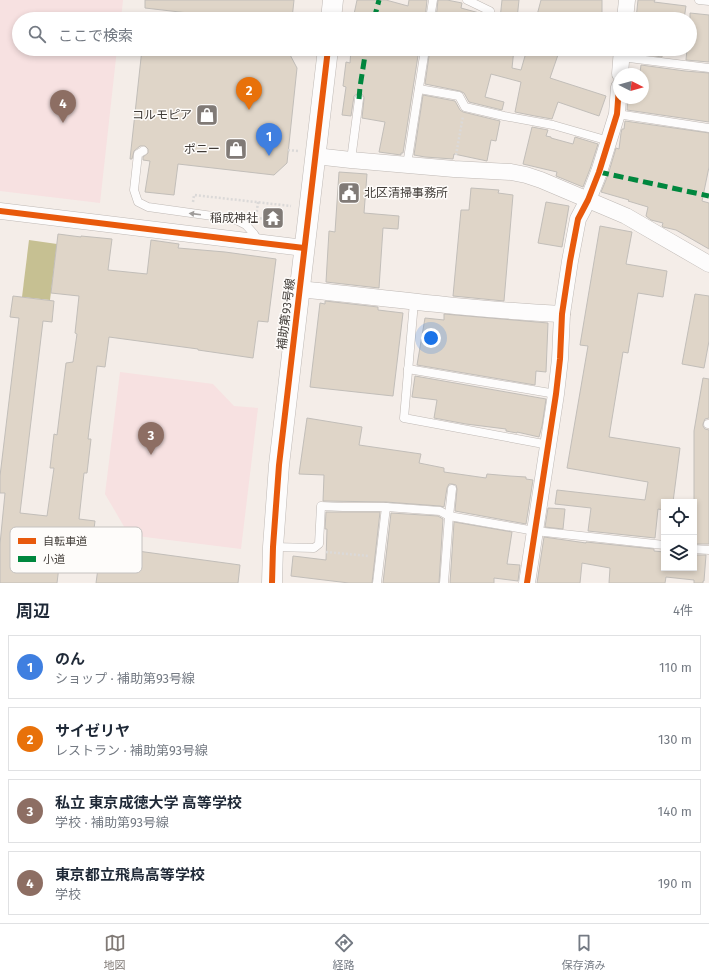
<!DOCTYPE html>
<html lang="ja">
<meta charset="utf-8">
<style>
:root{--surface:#fff;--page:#f6f6f7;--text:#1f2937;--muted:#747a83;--line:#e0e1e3;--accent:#807a76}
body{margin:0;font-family:"Fira Sans","Noto Sans JP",sans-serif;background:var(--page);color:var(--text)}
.controls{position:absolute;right:12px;bottom:12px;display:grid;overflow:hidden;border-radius:0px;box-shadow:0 2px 6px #0003}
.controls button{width:36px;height:36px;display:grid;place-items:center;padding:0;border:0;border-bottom:1px solid var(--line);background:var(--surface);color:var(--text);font:20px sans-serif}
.compass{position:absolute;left:613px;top:68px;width:36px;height:36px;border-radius:50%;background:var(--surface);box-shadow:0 2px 6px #0003;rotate:96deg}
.you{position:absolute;left:431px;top:338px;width:14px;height:14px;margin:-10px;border:3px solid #fff;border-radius:50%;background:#1a73e8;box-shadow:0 0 0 6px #1a73e833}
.badge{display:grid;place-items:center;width:26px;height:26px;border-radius:50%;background:var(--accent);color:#fff;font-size:13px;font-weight:700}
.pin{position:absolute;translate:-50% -33px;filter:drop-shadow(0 1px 2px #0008)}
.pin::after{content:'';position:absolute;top:21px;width:14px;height:12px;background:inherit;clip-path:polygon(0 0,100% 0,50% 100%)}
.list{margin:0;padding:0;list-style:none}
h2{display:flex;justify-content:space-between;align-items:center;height:52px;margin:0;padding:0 16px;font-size:17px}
h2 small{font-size:13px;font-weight:400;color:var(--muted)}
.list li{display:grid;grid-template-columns:26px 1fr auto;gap:12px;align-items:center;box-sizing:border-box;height:64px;margin:0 8px 8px;padding:0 8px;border:1px solid var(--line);border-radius:0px}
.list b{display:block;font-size:15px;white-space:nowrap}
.list p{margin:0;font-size:13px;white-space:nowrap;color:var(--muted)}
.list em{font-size:13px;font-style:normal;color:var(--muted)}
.icon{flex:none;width:22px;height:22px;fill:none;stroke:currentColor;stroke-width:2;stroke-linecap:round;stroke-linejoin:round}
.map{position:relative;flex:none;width:709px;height:583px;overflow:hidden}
.search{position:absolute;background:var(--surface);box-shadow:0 2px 6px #0003;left:12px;right:12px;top:12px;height:44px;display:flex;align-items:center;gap:10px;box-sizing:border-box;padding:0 14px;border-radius:22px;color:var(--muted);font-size:15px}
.sheet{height:340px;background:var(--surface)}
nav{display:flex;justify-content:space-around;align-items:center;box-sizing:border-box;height:56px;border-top:1px solid var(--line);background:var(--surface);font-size:11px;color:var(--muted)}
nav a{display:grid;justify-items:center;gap:2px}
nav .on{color:var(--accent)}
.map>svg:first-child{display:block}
</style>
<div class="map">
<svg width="709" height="583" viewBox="0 0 709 583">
<rect width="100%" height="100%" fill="#f4ede8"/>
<g fill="#f7e1e1">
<polygon points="0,0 123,0 121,19 19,19 19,49 117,49 100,203 0,191"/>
<polygon points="120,372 213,384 234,406 258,408 241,549 129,535 105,494"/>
</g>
<polygon fill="#c6c092" points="29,240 57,244 50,300 22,297"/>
<g fill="#dfd5c8" stroke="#c2beb9">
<polygon points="145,0 294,0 292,19 233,19 197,15 197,14 145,8"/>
<polygon points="357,0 386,0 408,6 409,0 427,0 425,19 380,19 367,15 366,19 353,19"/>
<polygon points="438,0 447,0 462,3 461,8 483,14 489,16 488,19 436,19"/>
<polygon points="502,0 519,0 517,19 500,19"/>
<polygon points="541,0 602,0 602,17 571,13 569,19 536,19"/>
<polygon points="638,0 655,0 654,2 686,6 684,19 636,19"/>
<polygon points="690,13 709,15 709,62 686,60 687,49 690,49"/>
<polygon points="142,49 287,49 297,68 287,163 274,175 178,164 174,195 145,192 150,161 143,160 143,157 148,153 148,149 145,146 140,146 134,151 132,159 130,159"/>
<polygon points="351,49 419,49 403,153 401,153 401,155 379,152 385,122 362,118 364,99 364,97 362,94 357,94 354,96 351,116 342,115 346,87 343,86 346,62 350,63"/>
<polygon points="430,49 514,49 512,68 521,70 527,49 560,49 550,78 606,96 599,116 558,102 552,119 535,116 515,112 521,82 491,74 485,97 504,102 502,110 469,102 464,93 460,91 425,84"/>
<polygon points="643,49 663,49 662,57 642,54"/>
<polygon points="641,65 685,71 709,73 709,122 627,110 628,98 643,98 643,73 640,72"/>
<polygon points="423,95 455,101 460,110 463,112 500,121 496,141 491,140 487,161 454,154 453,159 425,157 414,155"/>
<polygon points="625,121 709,133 709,167 702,201 709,203 709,249 676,230 663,227 662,226 663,223 651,220 646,216 648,207 628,201 629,200 601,192 608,175 616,148 619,149 621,133 622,129 624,129"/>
<polygon points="532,127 548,130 546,136 551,137 551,138 573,144 575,137 598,144 590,169 583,187 556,176 557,172 523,164"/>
<polygon points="339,172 367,174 364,213 399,216 398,229 383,228 379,288 326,282 329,231 335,232"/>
<polygon points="471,188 499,190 498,193 513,195 504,301 453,296 461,210 469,210"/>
<polygon points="546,202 569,206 562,247 538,243"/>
<polygon points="600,226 632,232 626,264 667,271 663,297 638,293 628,353 623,352 609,437 680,448 673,502 664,502 664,510 658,509 655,538 588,531 591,508 555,504 557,490 645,500 648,482 567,468 588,346 580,345"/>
<polygon points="58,234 81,237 81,236 112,239 108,270 147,274 151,240 179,244 178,248 225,252 276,259 268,322 258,321 253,358 198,350 198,349 109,337 105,367 97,366 88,439 91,439 87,473 84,473 79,519 95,521 92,545 62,542 57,583 0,583 0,544 5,493 0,493 0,476 19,318 10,317 13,296 54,301 52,322 43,321 20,513 47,516 54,468 50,468 54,434 57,435 66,363 73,362 77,334 75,333 79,296 51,293"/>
<polygon points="695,294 709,296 709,341 704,368 682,364"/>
<polygon points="325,301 378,307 378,310 403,313 393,396 310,387 320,303 325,304"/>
<polygon points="444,314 548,323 546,372 536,371 535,385 417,365 425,318 444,320"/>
<polygon points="415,376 546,399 542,426 539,437 517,432 517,433 506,431 506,429 466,424 434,418 437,400 412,397"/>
<polygon points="703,378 709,379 709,418 705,419 703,424 703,426 705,429 709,430 709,544 694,544 694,431"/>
<polygon points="307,418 362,427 359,445 421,454 419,463 444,468 444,472 486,478 487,474 510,476 526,477 526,479 533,480 526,524 455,511 457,489 456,485 452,484 449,484 447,488 444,507 440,506 386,502 323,501 324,475 299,474"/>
<polygon points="548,508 565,509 563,529 545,527"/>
<polygon points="326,512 380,512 372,583 349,583 291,576 293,556 326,560 327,529 325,529"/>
<polygon points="391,513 438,516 443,519 439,583 383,583"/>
<polygon points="454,522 512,532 507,564 520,565 518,581 494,578 494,583 450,583"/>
<polygon points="544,537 586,543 586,542 654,549 654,551 664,552 664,568 694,568 694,555 706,555 704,581 703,581 703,583 694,583 694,580 666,577 665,583 609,583 610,568 582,563 580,583 537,583"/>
<polygon points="101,546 240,565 238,583 96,583"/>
</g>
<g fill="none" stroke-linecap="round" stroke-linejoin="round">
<g stroke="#bfb9b5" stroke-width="9">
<g id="service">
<polyline points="467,0 490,11"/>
<polyline points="699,0 709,1"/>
<polyline points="430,19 433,0"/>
<polyline points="621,57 709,68"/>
<polyline points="419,89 459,96 465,107 504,116 553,125 609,141"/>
<polyline points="617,114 709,128"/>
<polyline points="351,160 359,99"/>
<polyline points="407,165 425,49"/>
<polyline points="234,219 246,225 254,234 259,242"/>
<polyline points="414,302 404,418 549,445"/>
<polyline points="408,369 556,394"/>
<polyline points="708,424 709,424"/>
<polyline points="273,547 314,548 319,544 321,506 343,507 386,507 440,511 449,516 535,531 664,545"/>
<polyline points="694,549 709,550"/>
<polyline points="377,583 386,507"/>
<polyline points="444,583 449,516 452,489"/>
</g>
</g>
<g stroke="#bfb9b5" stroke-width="17">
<g id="minor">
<polyline points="625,19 627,0"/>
<polyline points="620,74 622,49"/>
<polyline points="315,156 351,160 454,169 511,172 526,175 541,180 626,216 709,264"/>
<polyline points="0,211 304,248"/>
<path d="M300,289C387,298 474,310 562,314"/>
<polyline points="527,583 556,394 560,359 562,314 570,261 578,219 588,200 599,172 617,114 619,87"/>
</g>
</g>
<g stroke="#bfb9b5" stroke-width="21">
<g id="tertiary">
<polyline points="331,19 333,0"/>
<polyline points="272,583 273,547 279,465 328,49"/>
</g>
</g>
<g stroke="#dbd9d8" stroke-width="2.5" stroke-dasharray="2 2" stroke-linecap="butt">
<polyline points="288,150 298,151"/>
<polyline points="456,155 463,116"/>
<polyline points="193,202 194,195 291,206"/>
<polyline points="258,202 256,218 268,219"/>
<polyline points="326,552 369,556"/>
</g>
<use href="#service" stroke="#fdfcfc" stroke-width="8"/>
<use href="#minor" stroke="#fdfcfc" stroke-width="16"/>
<use href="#tertiary" stroke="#fdfcfc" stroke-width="20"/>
<g stroke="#bfb9b5" stroke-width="9" stroke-linecap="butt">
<polyline id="service-bridge" points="143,151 138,154 134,190 138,202 148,207 234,219"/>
</g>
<use href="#service-bridge" stroke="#fdfcfc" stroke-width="8"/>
<g stroke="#00873e" stroke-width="5" stroke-dasharray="10 5" stroke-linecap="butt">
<polyline points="374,19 379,0"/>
<polyline points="359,99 360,87 366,49"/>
<polyline points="599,172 709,196"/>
</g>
<g stroke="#fefcfa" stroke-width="8">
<g id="cycleway">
<polyline points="0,211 304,248"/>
<polyline points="272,583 273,547 279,465 328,49"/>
<polyline points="527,583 556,394 560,359 562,314 570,261 578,219 588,200 599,172 617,114 619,87"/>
</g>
</g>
<use href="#cycleway" stroke="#e8590c" stroke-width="6"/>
</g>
<defs><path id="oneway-solid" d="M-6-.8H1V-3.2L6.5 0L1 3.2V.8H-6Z"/></defs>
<use fill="#9f9c9a" href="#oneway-solid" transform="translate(195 214) rotate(-173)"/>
<defs>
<g id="shop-square" transform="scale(1.15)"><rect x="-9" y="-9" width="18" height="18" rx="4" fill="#807a76" stroke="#fefcfa"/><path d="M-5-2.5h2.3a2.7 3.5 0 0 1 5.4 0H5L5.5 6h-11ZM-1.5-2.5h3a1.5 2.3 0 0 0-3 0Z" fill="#fff"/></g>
<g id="civic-square" transform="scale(1.15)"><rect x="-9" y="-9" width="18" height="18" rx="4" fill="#807a76" stroke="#fefcfa"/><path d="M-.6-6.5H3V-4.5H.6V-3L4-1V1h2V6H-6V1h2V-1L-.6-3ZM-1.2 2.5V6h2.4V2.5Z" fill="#fff"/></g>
<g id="temple-square" transform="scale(1.15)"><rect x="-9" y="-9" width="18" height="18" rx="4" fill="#807a76" stroke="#fefcfa"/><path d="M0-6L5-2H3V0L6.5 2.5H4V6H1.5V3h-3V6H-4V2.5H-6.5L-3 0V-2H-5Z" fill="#fff"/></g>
</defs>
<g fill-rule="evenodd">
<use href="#shop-square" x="207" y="115"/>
<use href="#shop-square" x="236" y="149"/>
<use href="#civic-square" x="349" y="193"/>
<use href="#temple-square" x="273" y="218"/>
</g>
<g text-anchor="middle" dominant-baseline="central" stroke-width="3" stroke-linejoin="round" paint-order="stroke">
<g font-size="12" fill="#413c38" stroke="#fefcfa" text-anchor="end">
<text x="192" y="115">コルモピア</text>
<text x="220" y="149">ポニー</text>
<text x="364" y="193" text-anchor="start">北区清掃事務所</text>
<text x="258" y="218">稲成神社</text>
</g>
<g font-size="12" fill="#413c38" stroke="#fefcfa">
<text transform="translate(286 314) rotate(-83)">補助第93号線</text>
</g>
</g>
<rect x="10" y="527" width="132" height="46" rx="6" fill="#fefcfa" stroke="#c5c2c0" stroke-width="1"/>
<rect x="18" y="538" width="18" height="6" fill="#e8590c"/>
<rect x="18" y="556" width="18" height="6" fill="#00873e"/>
<g font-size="11" fill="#413c38">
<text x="43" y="545">自転車道</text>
<text x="43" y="563">小道</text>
</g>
</svg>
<div class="controls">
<button><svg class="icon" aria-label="locate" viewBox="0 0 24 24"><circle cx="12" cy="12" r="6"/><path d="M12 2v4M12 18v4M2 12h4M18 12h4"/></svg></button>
<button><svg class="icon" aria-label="layers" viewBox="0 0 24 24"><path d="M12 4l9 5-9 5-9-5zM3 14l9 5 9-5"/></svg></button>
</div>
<svg class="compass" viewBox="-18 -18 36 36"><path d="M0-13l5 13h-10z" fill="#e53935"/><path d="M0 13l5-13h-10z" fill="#747a83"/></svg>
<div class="you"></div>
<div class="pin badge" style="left:269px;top:156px;background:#3f7fe0">1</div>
<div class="pin badge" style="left:249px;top:110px;background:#e8710a">2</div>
<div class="pin badge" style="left:151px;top:455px;background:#8d6e63">3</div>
<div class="pin badge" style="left:63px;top:123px;background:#8d6e63">4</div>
<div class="search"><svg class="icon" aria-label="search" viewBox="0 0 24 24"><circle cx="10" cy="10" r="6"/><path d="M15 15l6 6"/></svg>ここで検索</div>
</div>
<section class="sheet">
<h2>周辺<small>4件</small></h2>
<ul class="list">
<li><span class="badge" style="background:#3f7fe0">1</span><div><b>のん</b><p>ショップ · 補助第93号線</p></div><em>110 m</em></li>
<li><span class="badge" style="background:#e8710a">2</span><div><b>サイゼリヤ</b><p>レストラン · 補助第93号線</p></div><em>130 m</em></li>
<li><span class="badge" style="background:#8d6e63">3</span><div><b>私立 東京成徳大学 高等学校</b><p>学校 · 補助第93号線</p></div><em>140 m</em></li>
<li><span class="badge" style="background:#8d6e63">4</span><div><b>東京都立飛鳥高等学校</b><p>学校</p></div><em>190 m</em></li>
</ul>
</section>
<nav>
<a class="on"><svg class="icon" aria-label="map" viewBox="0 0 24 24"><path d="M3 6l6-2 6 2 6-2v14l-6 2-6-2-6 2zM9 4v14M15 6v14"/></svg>地図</a>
<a><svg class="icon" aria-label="directions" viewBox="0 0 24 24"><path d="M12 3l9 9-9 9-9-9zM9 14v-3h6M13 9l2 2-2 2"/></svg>経路</a>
<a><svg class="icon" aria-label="saved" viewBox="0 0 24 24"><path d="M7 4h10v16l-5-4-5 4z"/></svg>保存済み</a>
</nav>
